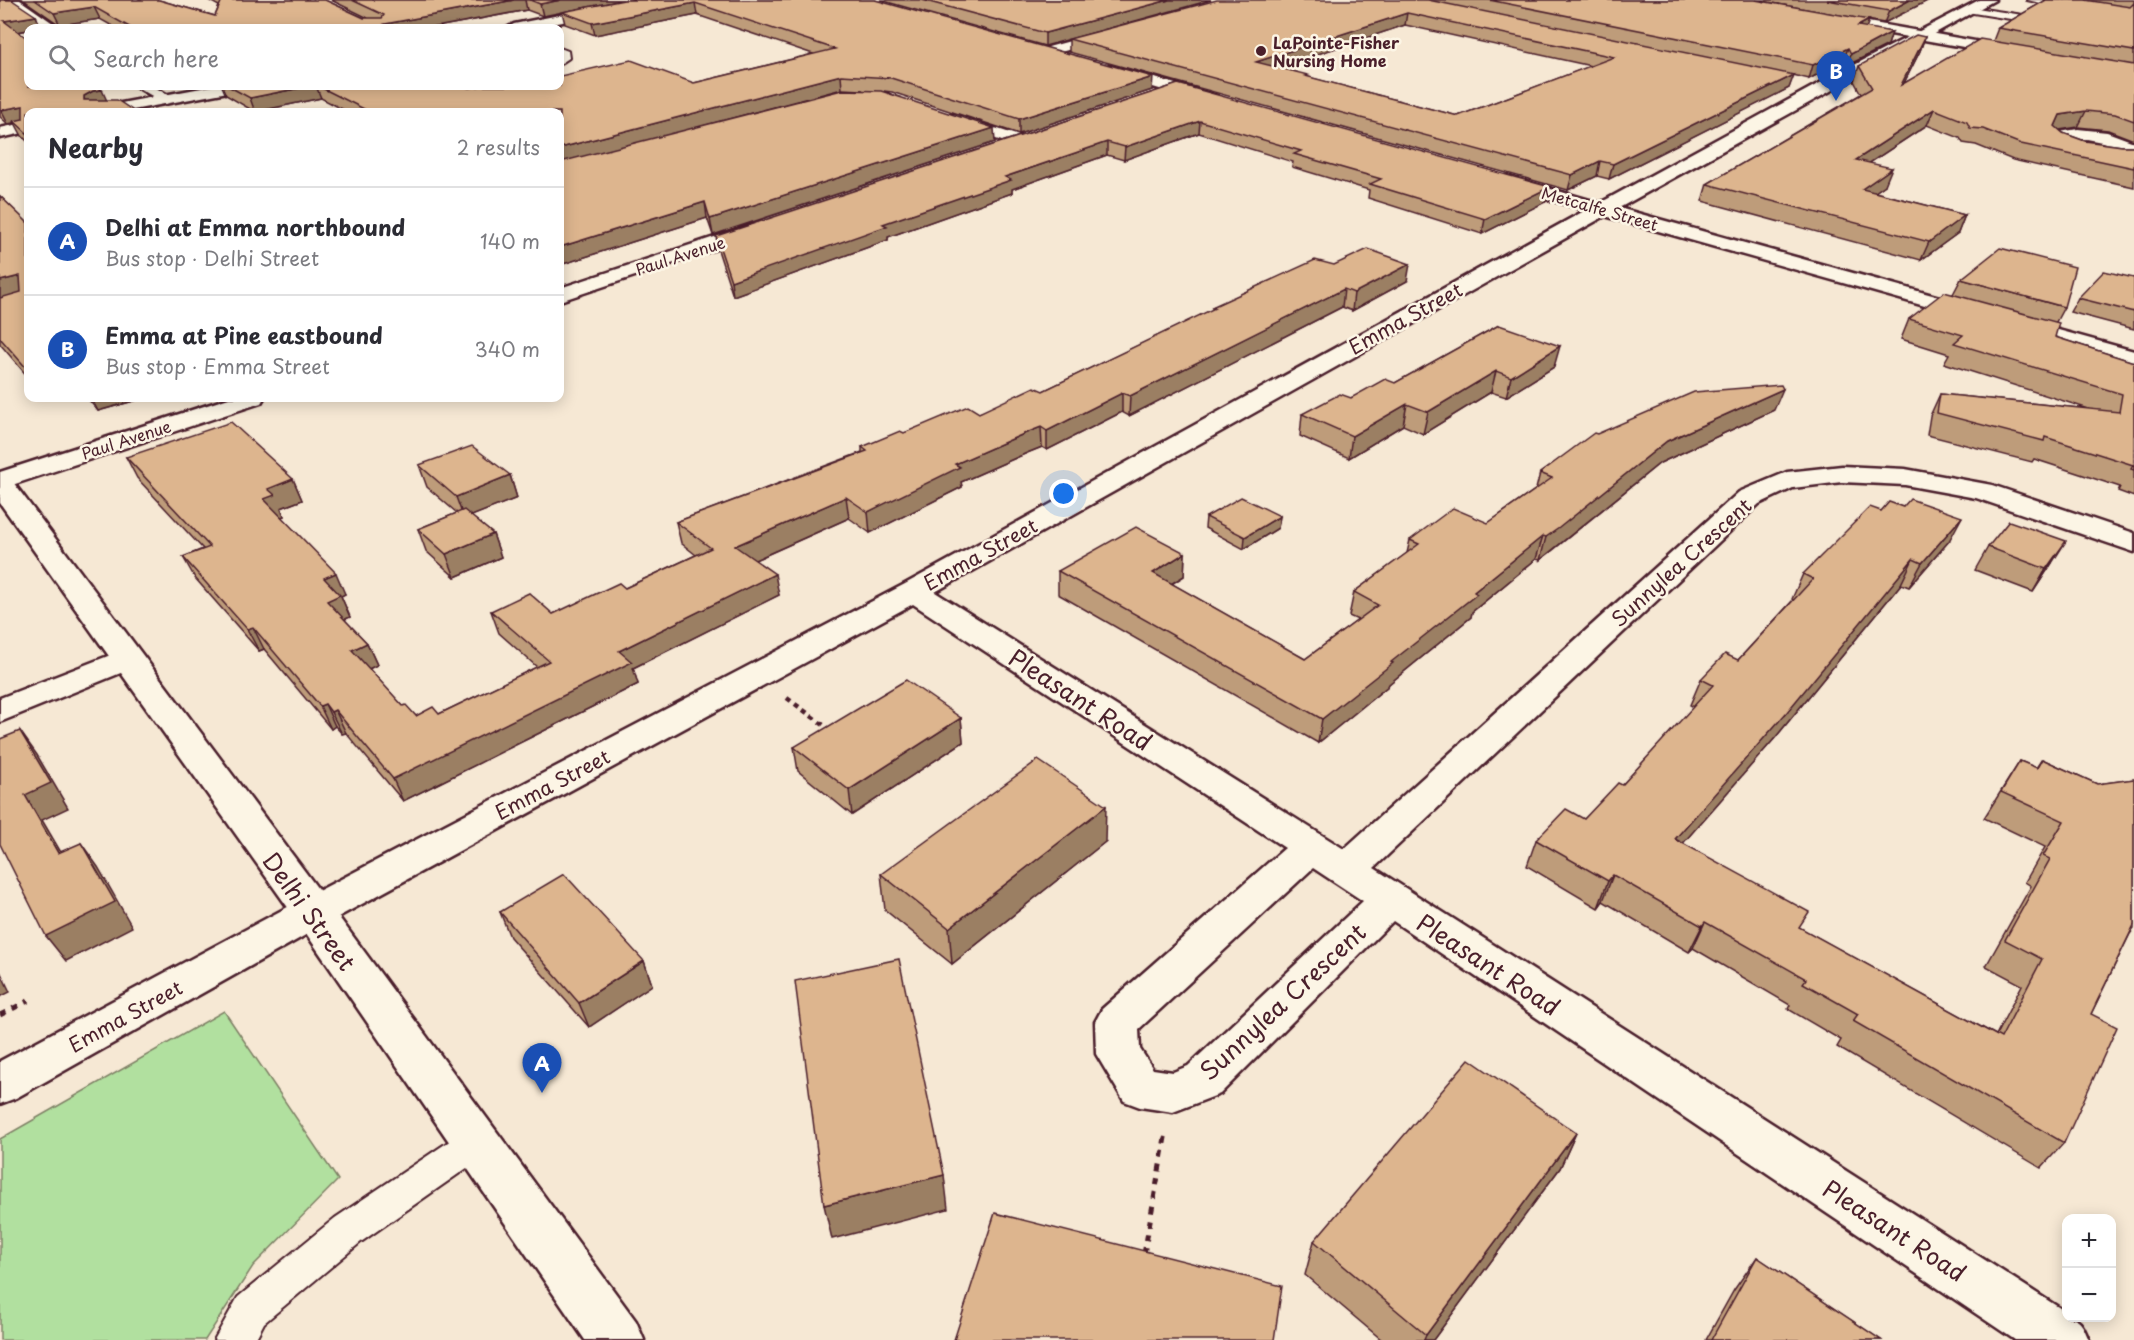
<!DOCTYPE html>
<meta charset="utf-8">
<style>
:root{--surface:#fff;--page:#f2f2f3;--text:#2b2b33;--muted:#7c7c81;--line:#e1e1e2;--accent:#4a1f2b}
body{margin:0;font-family:"Playpen Sans",sans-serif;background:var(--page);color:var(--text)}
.controls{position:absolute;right:18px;bottom:18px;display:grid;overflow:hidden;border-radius:12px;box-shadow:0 3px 15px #0003}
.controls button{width:54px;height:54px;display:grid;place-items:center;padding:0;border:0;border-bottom:2px solid var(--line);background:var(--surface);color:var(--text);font:30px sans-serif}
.you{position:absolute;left:1064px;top:494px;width:21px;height:21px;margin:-15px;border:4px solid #fff;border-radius:50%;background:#1a73e8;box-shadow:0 0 0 9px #1a73e833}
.badge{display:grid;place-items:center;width:39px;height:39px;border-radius:50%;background:var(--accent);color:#fff;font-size:20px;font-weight:700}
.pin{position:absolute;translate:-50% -50px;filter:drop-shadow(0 2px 3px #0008)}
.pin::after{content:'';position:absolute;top:32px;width:21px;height:18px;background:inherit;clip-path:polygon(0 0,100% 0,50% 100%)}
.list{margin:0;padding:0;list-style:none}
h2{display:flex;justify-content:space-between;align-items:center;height:78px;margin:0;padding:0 24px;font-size:26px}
h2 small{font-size:20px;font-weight:400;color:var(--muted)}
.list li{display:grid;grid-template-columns:39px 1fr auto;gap:18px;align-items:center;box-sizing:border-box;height:108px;padding:0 24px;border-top:2px solid var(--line)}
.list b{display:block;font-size:22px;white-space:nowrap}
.list p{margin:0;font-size:20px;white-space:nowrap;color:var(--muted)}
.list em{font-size:20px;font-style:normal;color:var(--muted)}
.icon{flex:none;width:33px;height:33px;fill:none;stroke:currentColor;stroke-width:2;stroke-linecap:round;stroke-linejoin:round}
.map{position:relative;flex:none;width:2134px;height:1340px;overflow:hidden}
.search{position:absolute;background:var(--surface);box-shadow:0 3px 15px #0003;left:24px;top:24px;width:540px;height:66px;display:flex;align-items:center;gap:15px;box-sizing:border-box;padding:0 21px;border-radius:12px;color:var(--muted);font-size:22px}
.panel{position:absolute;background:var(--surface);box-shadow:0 3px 15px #0003;left:24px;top:108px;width:540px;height:294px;border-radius:12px}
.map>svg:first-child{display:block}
</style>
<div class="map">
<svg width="2134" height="1340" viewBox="0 0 2134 1340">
<rect width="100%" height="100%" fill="#f6e8d4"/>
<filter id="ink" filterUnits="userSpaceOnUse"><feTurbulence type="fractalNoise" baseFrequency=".0167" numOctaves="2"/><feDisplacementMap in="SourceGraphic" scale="12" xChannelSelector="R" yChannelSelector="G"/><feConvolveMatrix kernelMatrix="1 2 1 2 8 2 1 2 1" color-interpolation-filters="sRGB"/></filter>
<g filter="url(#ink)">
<polygon fill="#b1e09f" stroke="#7e8065" stroke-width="1.5" points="224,1011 338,1180 253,1266 205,1340 0,1340 0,1139"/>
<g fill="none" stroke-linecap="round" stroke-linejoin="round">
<g stroke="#4a1f2b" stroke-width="4">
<g id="lane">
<polygon points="2027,0 2049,0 2079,7 2074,10"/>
<polygon points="1970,7 2023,15 2028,18 2023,21 1967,12 1967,8"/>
<polygon points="560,48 568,51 569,58 560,64"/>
<polygon points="475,1127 487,1132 492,1143 487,1154 361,1242 264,1323 255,1340 214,1340 238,1297 335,1218 463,1132"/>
</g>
</g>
<g stroke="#4a1f2b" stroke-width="5">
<g id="street">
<polygon points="5,0 20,0 60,28 45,28"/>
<path d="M1979,0H1995L1619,208L2134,351V365L1605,216L935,592L1344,849L1739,492L1787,472L1842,466L1905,469L1992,485L2134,533V552L1976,498L1905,485L1842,482L1793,488L1759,504L1374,868L2066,1312V1318C2082,1318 2083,1327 2089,1340H2015L1393,921L1220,1094L1173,1112L1140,1107L1124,1101L1096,1054L1095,1022L1102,1009L1285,848L913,604L327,923L16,1098L0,1104V1061L299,901L905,584L1586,210L1500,186L1497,182L1500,178L1506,176L1600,203L1816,85ZM1313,868L1363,901L1188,1066L1173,1072L1153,1069L1140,1049L1139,1029Z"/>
<polygon points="1114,29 1121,33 1119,36 1046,56 1039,52 1041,49"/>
<polygon points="1110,65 1217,96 1219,99 1211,104 1105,73 1102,70 1105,67"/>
<polygon points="135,86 153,86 174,99 166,104"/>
<polygon points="953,114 1025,138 1028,142 1025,146 1019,147 947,122 945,119 947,116"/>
<path d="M2078,129L2107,132L2134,142V160C2114,162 2064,158 2050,141L2053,133ZM2087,139L2102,142L2125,150L2096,148L2070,140Z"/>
<polygon points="760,222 767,224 770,228 767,232 560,301 560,288"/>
<polygon points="229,398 264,398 261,403 0,489 0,472"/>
<polygon points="126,649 138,652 142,659 138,666 0,722 0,698"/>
</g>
</g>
<g stroke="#4a1f2b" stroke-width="5">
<g id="secondary">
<polygon points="635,0 661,0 655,4 532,28 507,28 514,24"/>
<polygon points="1823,14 2014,48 2021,52 2014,56 1818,21 1816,18"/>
<polygon points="212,86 241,86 233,91 122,112 92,112 100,107"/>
<polygon points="28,122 28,132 0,138 0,128"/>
<polygon points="0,476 10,478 327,901 636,1321 644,1340 585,1340 299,923 0,503"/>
</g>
</g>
<polyline stroke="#4a1f2b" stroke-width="4.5" stroke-dasharray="5 5" stroke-linecap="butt" points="787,698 829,729"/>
<g stroke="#4a1f2b" stroke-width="5" stroke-dasharray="7 7" stroke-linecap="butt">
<polyline points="0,1015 28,1001"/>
<polyline points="1144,1254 1166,1132"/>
</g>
<use href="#lane" fill="#fcf5e5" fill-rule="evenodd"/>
<use href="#street" fill="#fcf5e5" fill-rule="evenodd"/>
<use href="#secondary" fill="#fcf5e5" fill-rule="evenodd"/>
</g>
<g fill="#be9c7a" stroke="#4a1f2b" stroke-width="1.5" fill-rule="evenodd">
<polygon points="0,0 36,16 41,28 28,28 28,30 19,32 28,112 28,142 22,136 15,123 8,124 0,117"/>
<path d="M24,0H159L215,16L219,6L208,0H325L364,18H368L331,0H875L1152,90L1019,134L892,92L884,91L995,142L713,235L707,218L560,265V112H348L321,98L255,112L226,95L222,86H560L694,83L813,54L697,15L595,35L565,24L562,12L543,16L527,10L431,28H116L100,19L60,25ZM842,89L863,90L755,112Z"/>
<polygon points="880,0 1211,0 1045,46"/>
<path d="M1430,0H1755L1867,28L1892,32L1888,45L1846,66L1843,61L1809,79L1793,75L1789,88L1609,179L1597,176L1568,190L1069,52V39ZM1405,25L1591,66L1458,116L1308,77L1278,67Z"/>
<polygon points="1756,0 1929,0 1884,23"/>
<polygon points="2046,0 2134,0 2134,140 2108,130 2078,127 2060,130 2063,133 2085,141 2122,146 2134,146 2134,187 2013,160 1976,145 1963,143 1960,138 1927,125 1869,163 1885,185 1875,192 1965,215 1958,233 1921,260 1702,201 1707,184 1861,94 1854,81 1859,66 1925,37 1920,51 1904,83 1993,41 1998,28"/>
<polygon points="1178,84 1547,201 1482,234 1368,198 1369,190 1292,167 1293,162 1199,133 1124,160 1107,155 1012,189 1012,193 888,237 888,240 733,296 718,250 716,236"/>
<polygon points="0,196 28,223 28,377 0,344"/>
<polygon points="1334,265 1407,281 1352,311 1342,307 1129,416 1122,412 1047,450 1042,447 1027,453 961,482 962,487 870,533 849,518 755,560 779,595 633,668 638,684 403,801 346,733 342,734 335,726 331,729 264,649 259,651 195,578 183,557 203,549 137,478 126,457 293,479 302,500 281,508 284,516 281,517 345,594 341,596 350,617 344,619 367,643 377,665 369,669 403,706 416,716 439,714 537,667 499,633 491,611 553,614 625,588 696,555 681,543 676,522 862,452 862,447 904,433 979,413 1043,391 1212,310 1212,307"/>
<polygon points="2134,278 2134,329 2070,312 2078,298"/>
<polygon points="1961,279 2064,307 2056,322 2055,337 2134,362 2134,497 2118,491 2120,487 2034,459 2032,462 1927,435 1930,416 1940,394 2089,409 1944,363 1949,354 1901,339 1909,319 1953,294"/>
<polygon points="1499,325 1554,367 1506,397 1491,392 1423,434 1403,425 1349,458 1300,436 1302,414 1395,383"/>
<polygon points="87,398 144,398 98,411"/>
<polygon points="1774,410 1660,463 1552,551 1540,560 1536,559 1472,612 1471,617 1389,684 1388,686 1318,743 1058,594 1058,571 1185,553 1184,576 1172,584 1305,659 1358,620 1349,616 1354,592 1407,553 1410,540 1488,523 1536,489 1540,473 1597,434"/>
<polygon points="419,465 510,475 517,498 471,516 493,534 501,557 455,577 426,551 418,529 457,513 427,487"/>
<polygon points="1280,516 1278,528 1244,549 1205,528 1206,517"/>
<polygon points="1949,541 1909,587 1901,584 1775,738 1683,843 1800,928 1996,1035 2022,985 1986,966 2031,886 2025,882 2045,847 1984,818 2020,761 2036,768 2042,759 2097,784 2134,779 2134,929 2130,934 2091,1014 2064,1143 2041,1168 1837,1047 1841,1040 1788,1009 1790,1005 1693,948 1689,952 1603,901 1598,908 1527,866 1536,840 1584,819 1622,785 1694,707 1690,705 1701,679 1738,660 1793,600 1792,599 1803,574"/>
<polygon points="1988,547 2052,563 2033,592 1975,570"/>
<polygon points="961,718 963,742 852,815 798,771 794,747"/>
<polygon points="1105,842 952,964 885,910 881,874"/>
<polygon points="500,912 644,961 652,985 589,1027 510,937"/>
<polygon points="1576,1133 1560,1168 1433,1340 1382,1340 1305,1275 1314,1241"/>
<polygon points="1757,1257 1881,1340 1706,1340 1734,1290"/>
</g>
<g fill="#9b7f63" stroke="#4a1f2b" stroke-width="1.5">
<polygon points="514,0 525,0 527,10 431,28 387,28 385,24"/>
<polygon points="561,0 623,0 543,16 540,4"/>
<polygon points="1169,0 1211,0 1045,46 1045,33"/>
<polygon points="1910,0 1929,0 1884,23 1889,11"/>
<polygon points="695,3 697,15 595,35 592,23"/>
<polygon points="94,7 100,19 60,25 54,13"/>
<polygon points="1407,13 1405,25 1255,75 1256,62"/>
<polygon points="36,16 41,28 28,28 28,30 10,33 4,21"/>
<polygon points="1869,20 1865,32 1858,26"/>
<polygon points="1892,32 1888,45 1846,66 1851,54"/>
<polygon points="1925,37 1920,51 1896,99 1901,85"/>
<polygon points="1848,48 1843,61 1809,79 1813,65"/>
<polygon points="841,75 842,89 560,164 560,148"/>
<polygon points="1794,75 1789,88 1609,179 1613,164"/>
<polygon points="1153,77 1152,90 1019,134 1019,119"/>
<polygon points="310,86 316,86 321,98 255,112 250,98"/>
<polygon points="102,90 108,103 84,100 84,96 93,91"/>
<polygon points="23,106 28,120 8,124 1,110"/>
<polygon points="1934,109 1927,125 1850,176 1856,160"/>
<polygon points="2086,111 2078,127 2053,131 2060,115"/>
<polygon points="1200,121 1199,133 1124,160 1125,147"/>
<polygon points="994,128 995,142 713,235 710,219"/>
<polygon points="1107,142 1107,155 1012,189 1012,193 888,237 888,240 733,296 731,281 1005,177"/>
<polygon points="1600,161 1597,176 1568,190 1572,175"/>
<polygon points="1892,168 1885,185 1855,206 1862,189"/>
<polygon points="1550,187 1547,201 1482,234 1485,219"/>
<polygon points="705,202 707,218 560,265 560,247"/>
<polygon points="1965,215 1958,233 1921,260 1929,242"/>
<polygon points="1410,264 1407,281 1352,311 1354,293"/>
<polygon points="20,276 28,292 0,300 0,281"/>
<polygon points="1344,289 1342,307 1129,416 1130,396"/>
<polygon points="1560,346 1554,367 1506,397 1511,377"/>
<polygon points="1496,371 1491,392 1423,434 1428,412"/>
<polygon points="1783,389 1774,410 1660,463 1540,560 1546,537 1667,441"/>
<polygon points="1122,393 1122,412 1047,450 1047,431"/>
<polygon points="91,398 144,398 98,411"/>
<polygon points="1407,404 1403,425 1349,458 1352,436"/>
<polygon points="1041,427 1042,447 1027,453 961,482 962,487 870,533 868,512 955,464 1026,433"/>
<polygon points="510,475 517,498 464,519 456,497"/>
<polygon points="293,479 302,500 281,508 284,516 273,520 264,499 268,489"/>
<polygon points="846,497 849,518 739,567 735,546"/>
<polygon points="1280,516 1278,528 1244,549 1245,537"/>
<polygon points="1962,517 1949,541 1909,587 1922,563"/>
<polygon points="493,534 501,557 455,577 446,554"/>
<polygon points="1543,536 1536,559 1472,612 1471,617 1389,684 1388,686 1318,743 1322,719 1474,592"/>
<polygon points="2066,541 2052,563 2033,592 2046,569"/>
<polygon points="1185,553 1184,576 1151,596 1153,573"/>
<polygon points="1913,559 1901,584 1775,738 1664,865 1675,839"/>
<polygon points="336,573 345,594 341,596 350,617 337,623 327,601 324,578"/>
<polygon points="775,574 779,595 633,668 638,684 403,801 393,779 619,651"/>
<polygon points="253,627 264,649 259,651 247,629"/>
<polygon points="367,643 377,665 362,672 352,650"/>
<polygon points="325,704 335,726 331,729 320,706"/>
<polygon points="335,710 346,733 342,734 331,712"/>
<polygon points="961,718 963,742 852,815 849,790"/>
<polygon points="20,731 37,755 68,808 42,820 76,878 58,853 25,795"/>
<polygon points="1106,806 1105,842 952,964 949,928"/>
<polygon points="81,843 98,867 132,927 66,961 46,936"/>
<polygon points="1613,875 1603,901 1598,908 1608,881"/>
<polygon points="1705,922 1693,948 1689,952 1702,926"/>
<polygon points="644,961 652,985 589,1027 579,1003"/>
<polygon points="0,971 10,992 0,997"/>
<polygon points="1576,1133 1560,1168 1433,1340 1424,1340 1426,1335"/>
<polygon points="944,1175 948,1209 832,1239 824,1205"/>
</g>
<g fill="#ddb58e" stroke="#4a1f2b" stroke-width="1.5" fill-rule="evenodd">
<polygon points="0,0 12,0 36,16 4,21 28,39 28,86 96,86 102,90 93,91 84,96 84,100 117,100 135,112 28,112 28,134 14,121 23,119 23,106 1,110 0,109"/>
<polygon points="35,0 159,0 215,16 222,0 325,0 364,18 382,18 384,15 352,0 514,0 385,24 395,28 131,28 94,7 54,13"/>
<polygon points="530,0 561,0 540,4"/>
<polygon points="624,0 875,0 1153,77 1019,119 891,78 841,75 560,148 560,112 370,112 318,86 462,86 469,88 482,86 560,86 560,76 631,60 694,83 835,49 695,3 592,23 562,12"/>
<polygon points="922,0 1169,0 1045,33"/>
<path d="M1217,0H1428L1794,75L1613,164L1600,161L1572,175L1069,39ZM1407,13L1614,57L1458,116L1305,76L1308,75L1256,62Z"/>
<polygon points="1489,0 1755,0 1869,20 1858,26 1892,32 1851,54 1848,48 1813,65"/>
<polygon points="1827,0 1910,0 1889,11"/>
<polygon points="2046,0 2085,0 2130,7 2134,3 2134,51 1998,28"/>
<polygon points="1916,35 1925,37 1901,85 1980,39 2134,65 2134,121 2115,114 2086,111 2060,115 2055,126 2063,133 2085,141 2122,146 2134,146 2134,168 2021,144 1983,129 1970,128 1967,122 1934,109 1856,160 1892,168 1862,189 1965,215 1929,242 1707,184 1872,88 1859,66"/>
<polygon points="1178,84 1550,187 1485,219 1370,184 1381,179 1294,154 1301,151 1200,121 1125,147 1107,142 1005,177 1011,180 883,224 887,226 731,281 716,236"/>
<polygon points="228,86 310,86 250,98"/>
<polygon points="842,90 881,91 994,128 710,219 705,202 560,247 560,162"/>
<polygon points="0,196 28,223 28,370 0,338 0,298 21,292 20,276 0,281"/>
<polygon points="2000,248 2075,267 2064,307 1961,279"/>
<polygon points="1368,249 1410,264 1354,293 1344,289 1130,396 1122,393 1047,431 1041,427 1026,433 955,464 960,467 868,512 846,497 735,546 775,574 619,651 632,662 393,779 335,710 331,712 325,704 320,706 253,627 247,629 183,557 210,547 126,457 231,422 293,479 268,489 275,495 264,499 336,573 324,578 340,595 327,601 367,643 352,650 403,706 406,705 416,716 433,707 439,714 549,661 491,611 529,593 553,614 619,583 625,588 711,548 676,522 867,451 862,447 900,431 904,433 968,406 979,413 1034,387 1043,391 1215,308 1212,307 1315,260 1334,265"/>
<polygon points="2104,271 2134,278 2134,312 2078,298"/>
<polygon points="1944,292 2059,323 2055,337 2134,362 2134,470 2131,469 2133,465 2045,437 2044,441 1937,413 1940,394 2119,412 2122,394 1954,343 1963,335 1909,319"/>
<polygon points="1499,325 1560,346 1511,377 1496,371 1428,412 1407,404 1352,436 1302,414 1340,394 1351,398 1385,379 1395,383"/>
<polygon points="1781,385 1783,389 1667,441 1559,528 1546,537 1543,536 1474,592 1477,594 1391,662 1393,663 1322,719 1058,571 1136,527 1185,553 1153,573 1305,659 1378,605 1354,592 1419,544 1410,540 1453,508 1488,523 1552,478 1540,473 1594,433 1597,434 1694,392"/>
<polygon points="472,446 510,475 456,497 419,465"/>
<polygon points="1241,497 1280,516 1245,537 1206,517"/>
<polygon points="1910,499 1962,517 1922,563 1913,559 1787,712 1675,839 1809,912 1799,927 2001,1038 2042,959 2005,940 2050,859 2043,856 2064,821 2001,792 2020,761 2037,768 2042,759 2097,784 2134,779 2134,925 2091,1014 2117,1027 2064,1143 1853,1021 1858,1014 1803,983 1806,979 1705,922 1702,926 1613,875 1608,881 1536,840 1566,809 1584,819 1618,783 1622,785 1713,685 1701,679 1725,654 1738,660 1813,579 1803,574 1870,507 1881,511 1889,502 1903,507"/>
<polygon points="464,510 493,534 446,554 418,529"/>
<polygon points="2009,521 2066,541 2046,569 1988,547"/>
<polygon points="906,680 961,718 849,790 794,747"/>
<polygon points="20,731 51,783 25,795 58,853 81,843 115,902 46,936 0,844 0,739"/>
<polygon points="1038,760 1106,806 949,928 881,874"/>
<polygon points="564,874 644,961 579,1003 500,912"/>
<polygon points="899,959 944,1175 824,1205 795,981"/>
<polygon points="1469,1059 1576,1133 1426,1335 1314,1241"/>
<polygon points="995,1213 1282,1286 1274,1340 954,1340"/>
<polygon points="1757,1257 1881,1340 1711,1340"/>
</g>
</g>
<circle fill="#4a1f2b" stroke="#fcf5e5" stroke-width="2" cx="1261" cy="51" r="6"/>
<g text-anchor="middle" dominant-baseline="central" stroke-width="5" stroke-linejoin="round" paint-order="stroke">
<g font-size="16" font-weight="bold" fill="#4a1f2b" stroke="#fcf5e5" text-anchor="start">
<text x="1273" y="42">LaPointe-Fisher<tspan x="1273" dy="18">Nursing Home</tspan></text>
</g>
<g font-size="16" fill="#4a1f2b" stroke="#fcf5e5">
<text transform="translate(1600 208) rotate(16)">Metcalfe Street</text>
<text transform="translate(680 255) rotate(-18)">Paul Avenue</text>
<text transform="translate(126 439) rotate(-18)">Paul Avenue</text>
</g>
<g font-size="20" fill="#4a1f2b" stroke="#fcf5e5">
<text transform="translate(1405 318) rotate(-29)">Emma Street</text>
<text transform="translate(980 554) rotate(-29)">Emma Street</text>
<text transform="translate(1681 562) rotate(-42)">Sunnylea Crescent</text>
<text transform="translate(552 784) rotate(-28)">Emma Street</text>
<text transform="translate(125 1016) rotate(-29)">Emma Street</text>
</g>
<g font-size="24" fill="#4a1f2b" stroke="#fcf5e5">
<text transform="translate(1081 699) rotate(33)">Pleasant Road</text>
<text transform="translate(310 911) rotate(54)">Delhi Street</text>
<text transform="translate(1489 964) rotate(33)">Pleasant Road</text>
<text transform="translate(1282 1001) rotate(-43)">Sunnylea Crescent</text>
<text transform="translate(1895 1230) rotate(33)">Pleasant Road</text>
</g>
</g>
</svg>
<div class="controls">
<button>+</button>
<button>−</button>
</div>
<div class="you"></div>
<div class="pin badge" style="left:542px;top:1093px;background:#1a4fb4">A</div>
<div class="pin badge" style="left:1836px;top:101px;background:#1a4fb4">B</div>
<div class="search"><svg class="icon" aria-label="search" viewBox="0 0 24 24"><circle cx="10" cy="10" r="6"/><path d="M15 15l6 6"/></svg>Search here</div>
<section class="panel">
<h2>Nearby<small>2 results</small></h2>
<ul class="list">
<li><span class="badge" style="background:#1a4fb4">A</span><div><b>Delhi at Emma northbound</b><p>Bus stop · Delhi Street</p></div><em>140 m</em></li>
<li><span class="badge" style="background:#1a4fb4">B</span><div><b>Emma at Pine eastbound</b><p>Bus stop · Emma Street</p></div><em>340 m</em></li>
</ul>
</section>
</div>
